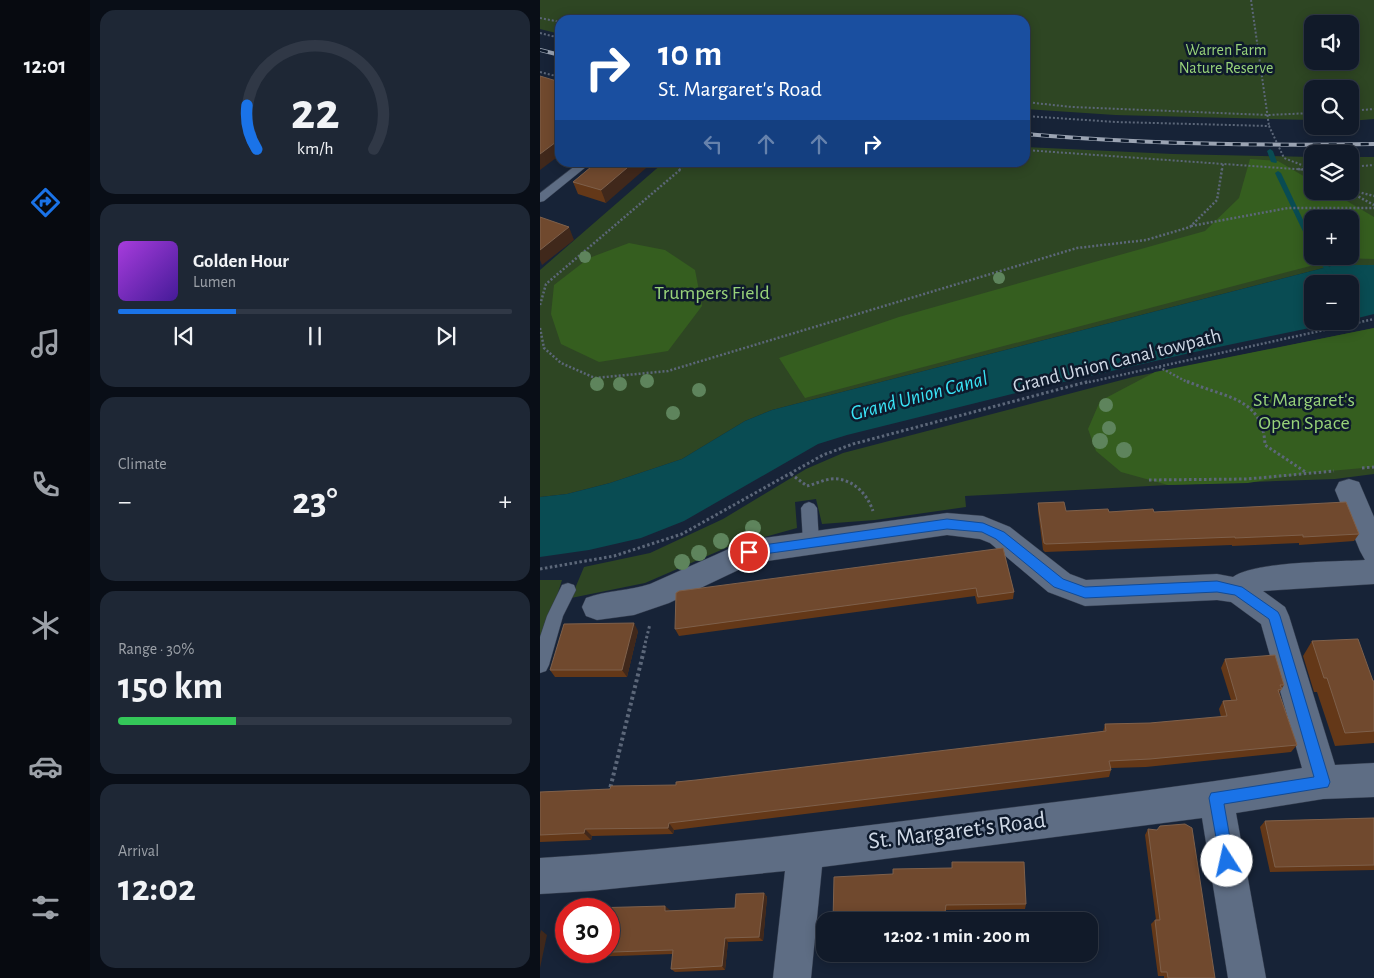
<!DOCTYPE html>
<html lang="en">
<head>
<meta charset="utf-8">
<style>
  :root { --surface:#111a29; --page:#1e2735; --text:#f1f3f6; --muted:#9ca1a8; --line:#303846; --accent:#1a73e8 }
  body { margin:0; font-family:"Alegreya Sans",sans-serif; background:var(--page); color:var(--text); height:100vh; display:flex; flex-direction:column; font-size:19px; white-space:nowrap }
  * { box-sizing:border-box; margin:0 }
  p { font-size:16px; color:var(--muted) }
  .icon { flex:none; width:28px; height:28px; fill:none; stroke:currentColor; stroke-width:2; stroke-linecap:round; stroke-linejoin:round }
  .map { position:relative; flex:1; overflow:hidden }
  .panel { display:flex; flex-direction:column; gap:10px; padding:10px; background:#090e17; width:450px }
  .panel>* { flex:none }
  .top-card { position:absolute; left:15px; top:15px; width:475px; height:152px; border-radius:15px; box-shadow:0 2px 12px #0003,0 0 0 1px var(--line); background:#1a4fa0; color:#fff; overflow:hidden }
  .fabs { position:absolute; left:764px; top:15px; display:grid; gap:10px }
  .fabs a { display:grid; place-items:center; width:55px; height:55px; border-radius:10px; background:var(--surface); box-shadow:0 2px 12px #0003,0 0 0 1px var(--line); font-size:25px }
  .speed { position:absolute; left:15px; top:898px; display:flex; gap:10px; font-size:25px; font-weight:700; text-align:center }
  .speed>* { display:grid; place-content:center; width:65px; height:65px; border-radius:50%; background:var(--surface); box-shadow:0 2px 12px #0003,0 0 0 1px var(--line); line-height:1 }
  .speed .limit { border:8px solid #d22; background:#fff; color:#111 }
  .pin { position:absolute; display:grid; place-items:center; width:42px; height:42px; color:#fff; margin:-21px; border:2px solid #fff; border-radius:50%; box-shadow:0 1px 5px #0007 }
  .me { position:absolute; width:55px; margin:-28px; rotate:350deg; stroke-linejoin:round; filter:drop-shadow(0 0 4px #0008) }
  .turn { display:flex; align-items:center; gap:18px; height:105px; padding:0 20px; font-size:22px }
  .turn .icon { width:65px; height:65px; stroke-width:2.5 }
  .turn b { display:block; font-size:35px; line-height:42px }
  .lanes { display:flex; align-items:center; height:48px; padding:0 20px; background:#0003; justify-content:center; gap:25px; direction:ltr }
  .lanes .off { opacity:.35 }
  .big { font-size:38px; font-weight:700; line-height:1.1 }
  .panel .card { flex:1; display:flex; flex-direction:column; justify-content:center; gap:8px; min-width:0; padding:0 18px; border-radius:15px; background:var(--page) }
  .panel .dial { align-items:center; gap:0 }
  .dial svg { height:130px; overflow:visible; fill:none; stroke:var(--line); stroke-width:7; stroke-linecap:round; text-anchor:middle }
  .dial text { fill:var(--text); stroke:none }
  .song { display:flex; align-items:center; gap:15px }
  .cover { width:60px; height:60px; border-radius:8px; background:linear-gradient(135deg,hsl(280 70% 55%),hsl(260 70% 35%)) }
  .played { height:5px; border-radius:2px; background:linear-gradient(90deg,var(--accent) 30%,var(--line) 30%) }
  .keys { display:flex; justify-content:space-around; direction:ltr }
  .heat { display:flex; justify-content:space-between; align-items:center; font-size:28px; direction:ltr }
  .charge { height:8px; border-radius:4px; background:linear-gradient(90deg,#34c759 30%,var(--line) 0) }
  .trip { position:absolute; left:276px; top:912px; width:282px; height:50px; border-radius:15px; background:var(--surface); box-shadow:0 2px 12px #0003,0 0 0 1px var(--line); font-weight:700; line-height:50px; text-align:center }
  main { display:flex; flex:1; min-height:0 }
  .tabs { display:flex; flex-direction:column; width:90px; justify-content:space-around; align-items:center; background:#070a10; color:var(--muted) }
  .tabs .icon { width:35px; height:35px }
  .tabs .current { color:var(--accent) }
  .tabs b { font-size:22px; color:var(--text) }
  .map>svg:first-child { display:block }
  .green { fill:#2e4623; fill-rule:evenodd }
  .forest { fill:#355e1f; fill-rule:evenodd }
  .water { fill:#094c53 }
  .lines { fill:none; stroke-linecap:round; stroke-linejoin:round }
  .stream { fill:#094c53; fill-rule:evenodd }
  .service-casing { stroke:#343d4e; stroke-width:1 }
  .minor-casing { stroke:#343d4e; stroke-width:1 }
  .path-far3 { stroke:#5c6779; stroke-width:2; stroke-dasharray:2 2; stroke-linecap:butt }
  .path-far2 { stroke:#5c6779; stroke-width:2.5; stroke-dasharray:2 2; stroke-linecap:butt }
  .path-far1 { stroke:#5c6779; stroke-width:3; stroke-dasharray:2.5 2.5; stroke-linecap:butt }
  .path { stroke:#5c6779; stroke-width:4; stroke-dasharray:3 3; stroke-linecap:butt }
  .service { fill:#5e6d84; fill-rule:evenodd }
  .minor { fill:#5e6d84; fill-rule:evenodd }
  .rail-casing { stroke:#9ba4b3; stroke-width:4 }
  .rail { stroke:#0e1a2c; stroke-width:2.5; stroke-dasharray:8; stroke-linecap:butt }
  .tree { fill:#5e845c }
  .wall { fill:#643818 }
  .shaded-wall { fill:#40281b }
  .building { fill:#70492e; stroke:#7e604b }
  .route { fill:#1a73e8; stroke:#114b97 }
  .labels { text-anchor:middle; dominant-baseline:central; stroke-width:5; stroke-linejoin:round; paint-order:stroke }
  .far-park-label { font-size:16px; fill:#98d37a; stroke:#0e1a2c }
  .park-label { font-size:20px; fill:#98d37a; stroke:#0e1a2c }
  .street-label { font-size:20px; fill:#cfd8e5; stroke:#0e1a2c }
  .water-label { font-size:21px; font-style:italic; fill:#39e3f5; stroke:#0e1a2c }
  .near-street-label { font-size:24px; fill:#cfd8e5; stroke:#0e1a2c }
</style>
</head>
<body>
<main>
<nav class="tabs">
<b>12:01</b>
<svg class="icon current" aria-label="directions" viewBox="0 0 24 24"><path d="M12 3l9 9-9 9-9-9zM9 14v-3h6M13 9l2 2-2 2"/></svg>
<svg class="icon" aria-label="music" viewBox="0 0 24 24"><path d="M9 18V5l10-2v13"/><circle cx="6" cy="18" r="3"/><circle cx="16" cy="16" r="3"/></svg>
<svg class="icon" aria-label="phone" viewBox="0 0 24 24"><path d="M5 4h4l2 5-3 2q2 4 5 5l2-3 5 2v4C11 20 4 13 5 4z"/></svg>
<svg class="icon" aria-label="climate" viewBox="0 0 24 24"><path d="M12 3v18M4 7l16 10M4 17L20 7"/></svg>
<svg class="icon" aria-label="car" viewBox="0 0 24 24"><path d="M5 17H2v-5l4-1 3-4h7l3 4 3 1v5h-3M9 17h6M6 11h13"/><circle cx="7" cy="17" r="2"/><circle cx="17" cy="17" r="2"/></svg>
<svg class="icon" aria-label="filters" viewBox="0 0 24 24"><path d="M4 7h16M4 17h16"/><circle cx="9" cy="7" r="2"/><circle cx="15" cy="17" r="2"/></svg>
</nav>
<section class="panel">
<div class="card dial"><svg viewBox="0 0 100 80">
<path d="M14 69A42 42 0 1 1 86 69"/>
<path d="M14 69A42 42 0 0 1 8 42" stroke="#1a73e8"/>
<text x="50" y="56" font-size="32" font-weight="700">22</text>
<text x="50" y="72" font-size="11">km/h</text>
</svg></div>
<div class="card">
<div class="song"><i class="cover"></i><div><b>Golden Hour</b><p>Lumen</p></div></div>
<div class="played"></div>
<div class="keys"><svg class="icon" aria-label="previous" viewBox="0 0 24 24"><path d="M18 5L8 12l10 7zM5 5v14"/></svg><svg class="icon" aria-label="pause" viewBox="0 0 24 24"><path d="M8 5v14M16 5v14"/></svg><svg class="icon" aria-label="next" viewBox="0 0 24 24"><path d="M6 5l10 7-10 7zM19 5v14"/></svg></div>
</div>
<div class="card"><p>Climate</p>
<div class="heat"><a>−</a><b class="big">23°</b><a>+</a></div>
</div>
<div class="card"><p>Range · 30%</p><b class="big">150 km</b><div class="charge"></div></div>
<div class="card"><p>Arrival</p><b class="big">12:02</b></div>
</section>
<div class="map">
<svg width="834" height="978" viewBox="0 0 834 978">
  <rect width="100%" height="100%" fill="#172337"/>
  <path class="green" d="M 0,0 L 834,0 L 834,119 L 810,121 L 810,89 L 772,89 L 772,120 L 575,115 L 485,109 L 485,20 L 20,20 L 20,34 L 0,29 ZM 772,24 L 810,24 L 810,61 L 772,61 Z
    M 485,147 L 633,154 L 772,157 L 772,191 L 810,191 L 810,157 L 834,157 L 834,265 L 795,265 L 232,410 L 205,421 L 142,459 L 70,483 L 27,494 L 0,497 L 0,270 L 123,163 L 485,162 ZM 772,219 L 810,219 L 810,256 L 772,256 Z
    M 834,328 L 834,474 L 795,479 L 628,485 L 425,496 L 426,507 L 335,520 L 282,524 L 276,499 L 255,502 L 257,528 L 188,547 L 105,583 L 31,598 L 44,567 L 110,553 L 183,519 L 266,469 L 303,453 L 593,377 Z
    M 0,580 L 22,580 L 0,650 Z"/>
  <path class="forest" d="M 710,159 L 738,161 L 772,181 L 772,191 L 790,191 L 834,217 L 834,259 L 801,258 L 265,398 L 239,358 L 359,317 L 665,231 L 699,198 ZM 772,219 L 810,219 L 810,256 L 772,256 Z
    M 89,243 L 125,250 L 155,270 L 162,306 L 128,351 L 59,362 L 21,344 L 11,314 L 14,285 L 49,258 Z
    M 834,328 L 834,467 L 768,473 L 708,483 L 628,485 L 581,472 L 556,451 L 548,429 L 560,401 L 615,372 Z"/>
  <path class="water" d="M 795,265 L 834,265 L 834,314 L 810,320 L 810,284 L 772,284 L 772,321 L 803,321 L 650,353 L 480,392 L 307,435 L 278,444 L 144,521 L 101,538 L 49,550 L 0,557 L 0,497 L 27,494 L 70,483 L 142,459 L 205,421 L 232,410 Z"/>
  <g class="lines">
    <path class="stream" d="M 730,149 L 733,151 L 737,162 L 736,163 L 731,162 L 727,151 Z
      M 738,171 L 741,173 L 772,239 L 772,246 L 769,244 L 735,173 Z
      M 776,256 L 782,256 L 800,284 L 794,284 Z"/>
    <g class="service-casing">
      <path id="service" d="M 40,162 L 52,162 L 4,201 L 0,202 L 0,193 Z
        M 269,502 L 274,504 L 277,508 L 279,542 L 277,547 L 271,548 L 265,547 L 263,542 L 261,508 L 264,504 Z
        M 28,583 L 34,585 L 36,590 L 23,616 L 9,665 L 6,671 L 0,673 L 0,637 L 7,616 L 22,585 Z"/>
    </g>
    <g class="minor-casing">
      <path id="minor" d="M 809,479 L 819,482 L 834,517 L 834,584 L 723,591 L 745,607 L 749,616 L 795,765 L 834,763 L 834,797 L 783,799 L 696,813 L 726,978 L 688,978 L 662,818 L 282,867 L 271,978 L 233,978 L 245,871 L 50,891 L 0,894 L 0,858 C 135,850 269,833 403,816 C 523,801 643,787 762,768 L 721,624 L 691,602 L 677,600 L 545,606 L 508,592 L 450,543 L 440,539 L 407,535 L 213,563 L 129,603 L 94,615 L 57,620 L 46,616 L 42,607 L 46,598 C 67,590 89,591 110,584 L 209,540 L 407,513 L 443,516 L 470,527 L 530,574 L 546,580 L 677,574 L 693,577 C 714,561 796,562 825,560 L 820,551 L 795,490 L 799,482 Z"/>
    </g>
    <path class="path-far3" d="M 711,0 L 729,126
      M 0,18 L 20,22
      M 0,33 L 20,38
      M 0,72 L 20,77
      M 485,102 L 532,107 L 728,115 L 772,113
      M 810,111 L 834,109
      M 485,116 L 576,122 L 729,126 L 744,158 L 772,169
      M 485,150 L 769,170
      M 810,167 L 834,165
      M 139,170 L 149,162
      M 682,170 L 683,164"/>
    <path class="path-far2" d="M 758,169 L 769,170
      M 810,190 L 834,196
      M 808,191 L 834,205
      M 651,226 L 748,208 L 834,208
      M 0,305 L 6,284 L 141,169
      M 0,328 L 4,348 L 21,363 L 55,378 L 128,371 L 537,248 L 606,240 L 650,227 L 677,200 L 682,169
      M 619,367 L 649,383
      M 545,383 L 834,319"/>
    <path class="path-far1" d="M 647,381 C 683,398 723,396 725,445 L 767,473
      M 822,468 L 834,467
      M 251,474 L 267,486 C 275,484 283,480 291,479 C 311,477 327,493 333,511
      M 609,480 L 707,479 L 794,471
      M 0,569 L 74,556 L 142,534 L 283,455 L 313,444 L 550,381
      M 104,648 L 110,624"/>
    <path class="path" d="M 69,793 L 105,646"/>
    <use href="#service" class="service"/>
    <use href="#minor" class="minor"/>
    <g class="rail-casing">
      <path id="rail" d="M 0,50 L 20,55
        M 485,134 C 601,144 717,146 834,144"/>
    </g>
    <use href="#rail" class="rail"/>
  </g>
  <g class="tree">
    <circle cx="45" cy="257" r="6"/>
    <circle cx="459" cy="278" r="6"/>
    <circle cx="107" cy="381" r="7"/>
    <circle cx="57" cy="384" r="7"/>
    <circle cx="80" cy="384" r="7"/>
    <circle cx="159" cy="390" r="7"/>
    <circle cx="566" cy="405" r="7"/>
    <circle cx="133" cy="413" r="7"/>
    <circle cx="569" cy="428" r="7"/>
    <circle cx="560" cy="441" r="8"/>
    <circle cx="584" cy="450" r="8"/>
    <circle cx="213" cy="528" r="8"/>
    <circle cx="181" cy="541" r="8"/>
    <circle cx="159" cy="553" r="8"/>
    <circle cx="142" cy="562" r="8"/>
  </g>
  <path class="wall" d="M 57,162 L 66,203 L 38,194 L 33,182 Z
    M 498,503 L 526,511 L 614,512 L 819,534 L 814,541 L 759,545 L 759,543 L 692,546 L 692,545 L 505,552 L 503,550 L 498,511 Z
    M 463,548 L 474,592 L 473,599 L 437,604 L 435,596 L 139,636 L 135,629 Z
    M 98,631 L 87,677 L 15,677 L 10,670 Z
    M 772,641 L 834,681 L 834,743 L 795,746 L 777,692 L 774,692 L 763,656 Z
    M 685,659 L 744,685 L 739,693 L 757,745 L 751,752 L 606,767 L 571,768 L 571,770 L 569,777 L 134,830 L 133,834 L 52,836 L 51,840 L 0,842 L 0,792 L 70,789 L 136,785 L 563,732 L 565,724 L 610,723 L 681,717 L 679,709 L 683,701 L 691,700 L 681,668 Z
    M 834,818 L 834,870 L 730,872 L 720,827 L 725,821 Z
    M 608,829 L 675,978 L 624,978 L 624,976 L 618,976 L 611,924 L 615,920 L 616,920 L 605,835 Z
    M 294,877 L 486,904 L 485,909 L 406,910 L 406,917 L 350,918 Z
    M 224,893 L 227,897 L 223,941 L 188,942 L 185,970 L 135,972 L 131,969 L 133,954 L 48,957 L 42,953 L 130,911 L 195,908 Z"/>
  <path class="shaded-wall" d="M 20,139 L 20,155 L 0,170 L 0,154 Z
    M 94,162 L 113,162 L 66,203 L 61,190 Z
    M 29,227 L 34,240 L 2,265 L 0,260 L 0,250 Z
    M 94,623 L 98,631 L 87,677 L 82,670 Z
    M 129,823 L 134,830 L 133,834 L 128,828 Z
    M 45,829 L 52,836 L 51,840 L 44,833 Z
    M 224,893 L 227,897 L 223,941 L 219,937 Z
    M 125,906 L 130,910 L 125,911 Z
    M 1,930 L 7,935 L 0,968 L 0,934 Z
    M 185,938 L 188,942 L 185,970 L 182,966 Z"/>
  <path class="building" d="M 0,76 L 20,82 L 20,129 L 17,131 L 20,132 L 20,139 L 0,154 Z
    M 57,162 L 94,162 L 61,190 L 33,182 Z
    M 0,217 L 29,227 L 0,250 Z
    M 524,502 L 526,511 L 568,509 L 569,512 L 613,509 L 614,512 L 806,502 L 819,534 L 763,537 L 763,535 L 695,538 L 695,537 L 506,544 L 504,543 L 498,503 Z
    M 463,548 L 474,592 L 438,597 L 436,588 L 135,629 L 136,593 L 139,591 Z
    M 94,623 L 82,670 L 10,670 L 24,624 Z
    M 818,639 L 833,681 L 834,681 L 834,731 L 805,733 L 787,678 L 784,678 L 772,641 Z
    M 735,655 L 744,685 L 740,685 L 742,689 L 738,690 L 757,745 L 610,759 L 569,761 L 571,770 L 129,823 L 128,828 L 45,829 L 44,833 L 0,835 L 0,792 L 70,789 L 71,786 L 136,785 L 136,782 L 156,780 L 566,731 L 565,724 L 610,723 L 687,716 L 683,701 L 697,700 L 685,659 Z
    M 834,818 L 834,865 L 735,867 L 725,821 Z
    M 645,824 L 652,828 L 675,978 L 628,978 L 627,972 L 621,972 L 615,920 L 620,920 L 608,829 L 617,830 L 620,826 Z
    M 412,862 L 484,862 L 486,904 L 406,905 L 405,912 L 349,913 L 349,921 L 293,921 L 294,877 L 353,874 L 353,869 L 412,868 Z
    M 224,893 L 219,937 L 185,938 L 182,966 L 131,969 L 133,950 L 42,953 L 42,951 L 69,951 L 69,909 L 51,909 L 51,908 L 125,906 L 125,911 L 195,908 L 196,894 Z"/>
  <path class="route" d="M 407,519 L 443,523 L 464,532 L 523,579 L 545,587 L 677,581 L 702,587 L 738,612 L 740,616 L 790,782 L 788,787 L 684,804 L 694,861 L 692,866 L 687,868 L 681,866 L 669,798 L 671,793 L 774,777 L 729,619 L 695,595 L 677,592 L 545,598 L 514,587 L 456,539 L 442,532 L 407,529 L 209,556 L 205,555 L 203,552 L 205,548 L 209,547 Z"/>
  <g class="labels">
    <g class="far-park-label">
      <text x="686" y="50">Warren Farm<tspan x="686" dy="18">Nature Reserve</tspan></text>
    </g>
    <g class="park-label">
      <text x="172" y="293">Trumpers Field</text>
      <text x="764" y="400">St Margaret's<tspan x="764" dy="23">Open Space</tspan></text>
    </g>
    <g class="street-label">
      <text transform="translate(577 361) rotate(-14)">Grand Union Canal towpath</text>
    </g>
    <g class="water-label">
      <text transform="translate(379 396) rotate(-15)">Grand Union Canal</text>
    </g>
    <g class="near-street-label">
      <text transform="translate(417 831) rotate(-7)">St. Margaret's Road</text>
    </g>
  </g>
</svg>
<div class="fabs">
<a><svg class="icon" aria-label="sound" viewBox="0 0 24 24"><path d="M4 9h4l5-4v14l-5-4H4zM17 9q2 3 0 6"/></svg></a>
<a><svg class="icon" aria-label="search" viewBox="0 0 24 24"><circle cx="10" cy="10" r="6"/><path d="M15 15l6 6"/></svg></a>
<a><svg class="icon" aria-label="layers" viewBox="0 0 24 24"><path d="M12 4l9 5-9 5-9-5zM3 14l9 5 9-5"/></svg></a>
<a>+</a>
<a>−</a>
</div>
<div class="speed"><div class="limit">30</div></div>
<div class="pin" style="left:209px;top:552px;background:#d93025"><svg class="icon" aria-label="arrive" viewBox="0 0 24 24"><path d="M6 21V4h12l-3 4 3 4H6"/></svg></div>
<svg class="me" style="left:687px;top:861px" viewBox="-20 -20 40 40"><circle r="19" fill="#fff"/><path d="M0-13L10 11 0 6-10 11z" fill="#1a73e8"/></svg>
<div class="trip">12:02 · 1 min · 200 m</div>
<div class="top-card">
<div class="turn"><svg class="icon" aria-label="right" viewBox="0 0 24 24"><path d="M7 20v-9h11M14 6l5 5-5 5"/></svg><div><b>10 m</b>St. Margaret's Road</div></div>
<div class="lanes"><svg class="icon off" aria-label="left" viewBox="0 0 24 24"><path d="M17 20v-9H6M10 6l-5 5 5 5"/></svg><svg class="icon off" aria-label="ahead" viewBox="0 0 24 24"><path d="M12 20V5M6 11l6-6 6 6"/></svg><svg class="icon off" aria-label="ahead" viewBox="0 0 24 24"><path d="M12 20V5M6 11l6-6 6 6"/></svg><svg class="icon" aria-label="right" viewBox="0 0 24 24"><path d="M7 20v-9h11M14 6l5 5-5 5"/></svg></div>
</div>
</div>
</main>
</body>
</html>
